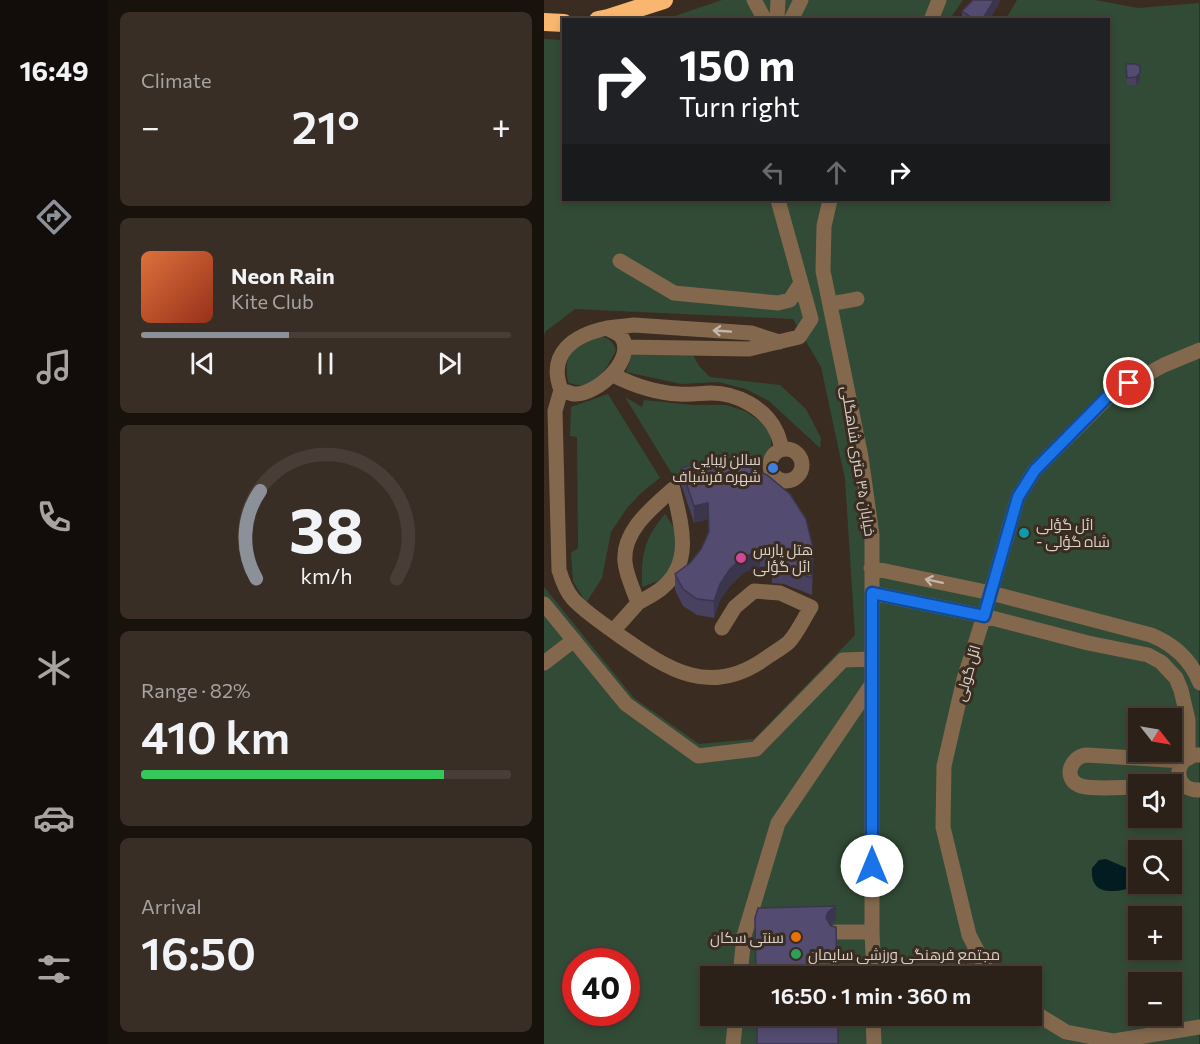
<!DOCTYPE html>
<html lang="en">
<head>
<meta charset="utf-8">
<style>
  :root { --surface:#2c2118; --page:#382e25; --text:#f1f3f6; --muted:#a6a3a2; --line:#483e37; --accent:#8c9099 }
  body { margin:0; font-family:Commissioner,Cairo,sans-serif; background:var(--page); color:var(--text); height:100vh; display:flex; flex-direction:column; font-size:22px; white-space:nowrap }
  * { box-sizing:border-box; margin:0 }
  p { font-size:20px; color:var(--muted) }
  .icon { flex:none; width:33px; height:33px; fill:none; stroke:currentColor; stroke-width:2; stroke-linecap:round; stroke-linejoin:round }
  .map { position:relative; flex:1; overflow:hidden }
  .drawer { display:flex; flex-direction:column; gap:12px; padding:12px; background:#18120d; width:436px }
  .drawer>* { flex:none }
  .hud { position:absolute; left:18px; top:18px; width:548px; height:183px; border-radius:0px; box-shadow:0 3px 9px #0003,0 0 0 2px var(--line); background:#202124; color:#fff; overflow:hidden }
  .needle { width:39px; rotate:121deg }
  .fabs { position:absolute; left:584px; top:708px; display:grid; gap:12px }
  .fabs a { display:grid; place-items:center; width:54px; height:54px; border-radius:0px; background:var(--surface); box-shadow:0 3px 9px #0003,0 0 0 2px var(--line); font-size:30px }
  .speed { position:absolute; left:18px; top:948px; display:flex; gap:12px; font-size:30px; font-weight:700; text-align:center }
  .speed>* { display:grid; place-content:center; width:78px; height:78px; border-radius:50%; background:var(--surface); box-shadow:0 3px 9px #0003,0 0 0 2px var(--line); line-height:1 }
  .speed .limit { border:9px solid #d22; background:#fff; color:#111 }
  .pin { position:absolute; display:grid; place-items:center; width:51px; height:51px; color:#fff; margin:-26px; border:3px solid #fff; border-radius:50%; box-shadow:0 2px 6px #0007 }
  .me { position:absolute; width:66px; margin:-33px; rotate:0deg; stroke-linejoin:round; filter:drop-shadow(0 0 4px #0008) }
  .turn { display:flex; align-items:center; gap:21px; height:126px; padding:0 18px; font-size:27px }
  .turn .icon { width:78px; height:78px; stroke-width:2.5 }
  .turn b { display:block; font-size:42px; line-height:51px }
  .lanes { display:flex; align-items:center; height:57px; padding:0 18px; background:#0003; justify-content:center; gap:30px; direction:ltr }
  .lanes .off { opacity:.35 }
  .big { font-size:45px; font-weight:600; line-height:1.1 }
  .drawer .card { flex:1; display:flex; flex-direction:column; justify-content:center; gap:9px; min-width:0; padding:0 21px; border-radius:9px; background:var(--page) }
  .drawer .dial { align-items:center; gap:0 }
  .dial svg { height:156px; overflow:visible; fill:none; stroke:var(--line); stroke-width:7; stroke-linecap:round; text-anchor:middle }
  .dial text { fill:var(--text); stroke:none }
  .song { display:flex; align-items:center; gap:18px }
  .cover { width:72px; height:72px; border-radius:9px; background:linear-gradient(135deg,hsl(20 70% 55%),hsl(10 70% 35%)) }
  .played { height:6px; border-radius:3px; background:linear-gradient(90deg,var(--accent) 40%,var(--line) 40%) }
  .keys { display:flex; justify-content:space-around; direction:ltr }
  .heat { display:flex; justify-content:space-between; align-items:center; font-size:33px; direction:ltr }
  .charge { height:9px; border-radius:4px; background:linear-gradient(90deg,#34c759 82%,var(--line) 0) }
  .trip { position:absolute; left:156px; top:966px; width:342px; height:60px; border-radius:0px; background:var(--surface); box-shadow:0 3px 9px #0003,0 0 0 2px var(--line); font-weight:600; line-height:60px; text-align:center }
  main { display:flex; flex:1; min-height:0 }
  .menu { display:flex; flex-direction:column; width:108px; justify-content:space-around; align-items:center; background:#120d0a; color:var(--muted) }
  .menu .icon { width:42px; height:42px }
  .menu .current { color:var(--accent) }
  .menu b { font-size:27px; color:var(--text) }
  .map>svg:first-child { display:block }
  .green { fill:#324b36; fill-rule:evenodd }
  .water { fill:#021c22 }
  .lines { fill:none; stroke-linecap:round; stroke-linejoin:round }
  .minor { stroke:#83684d; stroke-width:15 }
  .highway { stroke:#f8b66e; stroke-width:18 }
  .wall { fill:#484160 }
  .shaded-wall { fill:#3b354e }
  .building { fill:#544c70; stroke:#3b354e; stroke-width:1.5 }
  .oneway { stroke:#c4b7aa }
  .route-casing { stroke:#114b97; stroke-width:15 }
  .route { stroke:#1a73e8; stroke-width:10 }
  .shop-dot { fill:#3f7fe0; stroke:#3a2c20; stroke-width:2 }
  .culture-dot { fill:#0f9aa8; stroke:#3a2c20; stroke-width:2 }
  .hotel-dot { fill:#d1479c; stroke:#3a2c20; stroke-width:2 }
  .food-dot { fill:#e8710a; stroke:#3a2c20; stroke-width:2 }
  .leisure-dot { fill:#2e9e5b; stroke:#3a2c20; stroke-width:2 }
  .labels { text-anchor:middle; dominant-baseline:central; stroke-width:6; stroke-linejoin:round; paint-order:stroke }
  .poi-label { font-size:15px; fill:#dad1c9; stroke:#3a2c20; text-anchor:start }
  .street-label { font-size:15px; fill:#dad1c9; stroke:#3a2c20 }
</style>
</head>
<body>
<main>
<nav class="menu">
<b>16:49</b>
<svg class="icon current" aria-label="directions" viewBox="0 0 24 24"><path d="M12 3l9 9-9 9-9-9zM9 14v-3h6M13 9l2 2-2 2"/></svg>
<svg class="icon" aria-label="music" viewBox="0 0 24 24"><path d="M9 18V5l10-2v13"/><circle cx="6" cy="18" r="3"/><circle cx="16" cy="16" r="3"/></svg>
<svg class="icon" aria-label="phone" viewBox="0 0 24 24"><path d="M5 4h4l2 5-3 2q2 4 5 5l2-3 5 2v4C11 20 4 13 5 4z"/></svg>
<svg class="icon" aria-label="climate" viewBox="0 0 24 24"><path d="M12 3v18M4 7l16 10M4 17L20 7"/></svg>
<svg class="icon" aria-label="car" viewBox="0 0 24 24"><path d="M5 17H2v-5l4-1 3-4h7l3 4 3 1v5h-3M9 17h6M6 11h13"/><circle cx="7" cy="17" r="2"/><circle cx="17" cy="17" r="2"/></svg>
<svg class="icon" aria-label="filters" viewBox="0 0 24 24"><path d="M4 7h16M4 17h16"/><circle cx="9" cy="7" r="2"/><circle cx="15" cy="17" r="2"/></svg>
</nav>
<section class="drawer">
<div class="card"><p>Climate</p>
<div class="heat"><a>−</a><b class="big">21°</b><a>+</a></div>
</div>
<div class="card">
<div class="song"><i class="cover"></i><div><b>Neon Rain</b><p>Kite Club</p></div></div>
<div class="played"></div>
<div class="keys"><svg class="icon" aria-label="previous" viewBox="0 0 24 24"><path d="M18 5L8 12l10 7zM5 5v14"/></svg><svg class="icon" aria-label="pause" viewBox="0 0 24 24"><path d="M8 5v14M16 5v14"/></svg><svg class="icon" aria-label="next" viewBox="0 0 24 24"><path d="M6 5l10 7-10 7zM19 5v14"/></svg></div>
</div>
<div class="card dial"><svg viewBox="0 0 100 80">
<path d="M14 69A42 42 0 1 1 86 69"/>
<path d="M14 69A42 42 0 0 1 16 24" stroke="#8c9099"/>
<text x="50" y="56" font-size="32" font-weight="700">38</text>
<text x="50" y="72" font-size="11">km/h</text>
</svg></div>
<div class="card"><p>Range · 82%</p><b class="big">410 km</b><div class="charge"></div></div>
<div class="card"><p>Arrival</p><b class="big">16:50</b></div>
</section>
<div class="map">
<svg width="656" height="1044" viewBox="0 0 656 1044">
  <rect width="100%" height="100%" fill="#3a2c20"/>
  <path class="green" d="M 178,0 L 419,0 L 406,19 L 119,20 Z
    M 473,0 L 551,0 L 594,8 L 655,3 L 655,1044 L 0,1044 L 0,587 L 90,698 L 155,744 L 210,739 L 311,635 L 301,479 L 277,367 L 249,319 L 31,309 L 1,332 L 0,336 L 0,39 L 19,40 L 20,200 L 564,200 L 564,20 L 462,19 ZM 594,718 L 627,718 L 627,752 L 594,752 ZM 594,784 L 627,784 L 627,818 L 594,818 ZM 594,850 L 627,850 L 627,884 L 594,884 ZM 594,916 L 627,916 L 627,950 L 594,950 ZM 32,962 L 82,962 L 82,1012 L 32,1012 ZM 166,976 L 488,976 L 488,1016 L 166,1016 ZM 594,982 L 627,982 L 627,1016 L 594,1016 Z
    M 53,336 C 64,337 68,340 72,350 C 63,369 48,394 24,382 C 19,351 28,348 53,336 Z
    M 89,352 L 149,355 L 155,366 L 166,377 L 236,385 L 262,409 L 277,438 L 276,448 L 225,401 L 202,389 L 174,382 L 137,384 L 82,372 Z
    M 64,394 L 116,478 L 98,492 L 83,508 L 67,532 L 58,578 L 42,603 L 29,581 L 27,553 L 34,548 L 33,437 L 26,436 L 27,407 Z
    M 81,397 L 98,407 L 100,400 L 148,405 L 182,405 L 201,411 L 217,422 L 227,436 L 227,447 L 214,468 C 184,463 160,468 133,482 Z
    M 121,514 L 131,529 L 134,544 L 124,574 L 114,581 L 98,587 C 97,555 100,539 121,514 Z"/>
  <path class="water" d="M 562,859 L 594,873 L 594,884 L 599,884 C 579,891 545,901 548,868 L 555,860 Z"/>
  <g class="lines">
    <path class="minor" d="M 210,0 L 221,20
      M 233,20 L 234,0
      M 247,20 L 257,0
      M 387,20 L 395,0
      M 286,200 L 280,226 L 279,271 L 317,457 L 328,535 L 328,932 L 330,976
      M 76,261 L 130,293 L 234,303 L 246,300 L 257,283
      M 286,304 L 313,299
      M 63,328 C 66,330 73,333 76,335 C 95,357 53,395 31,394 C 27,394 21,391 17,390 C 3,353 30,335 63,328 Z
      M 63,328 L 90,325 L 207,333 L 235,342
      M 81,347 L 205,349 L 255,337 L 267,319 L 234,200
      M 69,375 C 89,385 112,393 135,394 C 146,395 157,393 167,393 C 193,393 221,408 232,431 C 235,436 236,443 238,448
      M 17,390 L 11,411 L 15,570 C 18,580 22,591 29,599 C 42,613 61,625 76,636 C 125,670 166,698 222,658 C 229,653 238,648 245,642 C 254,632 260,618 267,607 L 236,593 L 210,591 L 191,607 L 178,628
      M226 465a16 16 0 1 1 32 0a16 16 0 1 1-32 0Z
      M 129,489 C 137,523 150,562 118,588 C 111,594 102,598 94,603 C 90,591 82,575 81,562 C 78,531 108,508 129,489 Z
      M 327,568 L 447,593 L 607,635 C 629,644 647,660 656,683
      M 328,593 L 440,616 L 544,643 L 604,655 L 617,662 L 632,678 L 637,690 L 644,720 L 644,757
      M 0,604 L 82,704 L 154,756 L 212,749 L 299,660 L 328,659
      M 69,631 L 94,603
      M 0,663 L 30,640
      M 656,755 L 650,755 L 639,761 C 629,776 638,791 656,790
      M 594,787 C 578,787 552,790 537,786 C 518,780 526,756 543,755 L 639,761
      M 292,932 L 328,932
      M 196,976 L 200,936 L 234,823 L 328,684
      M 446,976 L 425,935 L 399,827 L 400,766 L 420,679 L 440,616 L 474,497 L 491,470 L 568,393 L 620,365 L 656,350
      M 488,1011 L 522,1032 L 570,1041 L 656,1027
      M 329,1016 L 330,1044
      M 189,1044 L 192,1016"/>
    <path class="highway" d="M 54,20 L 64,18 L 120,0
      M 0,22 L 20,23"/>
  </g>
  <path class="wall" d="M 456,0 L 456,2 L 445,20 L 418,20 L 418,11 Z
    M 582,64 L 596,81 L 592,85 L 583,85 Z
    M 137,468 L 269,564 L 268,595 L 240,584 L 228,583 L 228,566 L 216,567 L 199,573 L 186,586 L 176,600 L 170,618 L 153,615 L 139,606 L 131,590 L 131,574 L 146,563 L 157,549 L 164,532 L 164,519 L 150,523 L 137,484 Z"/>
  <path class="shaded-wall" d="M 450,0 L 456,0 L 456,2 L 445,20 L 438,20 Z
    M 596,73 L 596,81 L 592,85 L 592,77 Z
    M 164,503 L 164,519 L 150,523 L 150,506 Z
    M 269,548 L 269,564 L 268,595 L 268,578 Z
    M 216,551 L 216,567 L 199,573 L 186,586 L 176,600 L 170,618 L 170,601 L 176,584 L 186,569 L 199,557 Z
    M 292,906 L 292,920 L 284,927 L 282,918 L 284,912 Z"/>
  <path class="building" d="M 429,0 L 450,0 L 438,20 L 431,20 L 418,11 Z
    M 582,64 L 592,64 L 596,66 L 596,73 L 592,77 L 583,78 Z
    M 165,461 L 195,463 L 223,475 L 246,494 L 262,519 L 269,548 L 268,578 L 240,568 L 228,566 L 228,549 L 216,551 L 199,557 L 186,569 L 176,584 L 170,601 L 153,599 L 139,589 L 131,574 L 146,563 L 157,549 L 165,532 L 164,503 L 150,506 L 137,468 Z
    M 292,906 L 284,912 L 282,918 L 287,926 L 292,927 L 293,976 L 212,976 L 211,918 L 214,908 Z
    M 213,1016 L 294,1016 L 294,1044 L 213,1044 Z"/>
  <defs><path id="oneway-shaft" d="M-6 0H5M1.5-3L5.5 0L1.5 3" fill="none" stroke-width="1.6" stroke-linecap="round" stroke-linejoin="round" transform="scale(1.5)"/></defs>
  <g class="oneway">
    <use href="#oneway-shaft" transform="translate(178 331) rotate(-176)"/>
    <use href="#oneway-shaft" transform="translate(390 581) rotate(-168)"/>
  </g>
  <g class="lines">
    <g class="route-casing">
      <path id="route" d="M 328,866 L 328,593 L 440,616 L 474,497 L 491,470 L 567,393 L 585,383"/>
    </g>
    <use href="#route" class="route"/>
  </g>
  <circle class="shop-dot" cx="229" cy="468" r="6"/>
  <circle class="culture-dot" cx="480" cy="533" r="6"/>
  <circle class="hotel-dot" cx="197" cy="558" r="6"/>
  <circle class="food-dot" cx="252" cy="937" r="6"/>
  <circle class="leisure-dot" cx="252" cy="954" r="6"/>
  <g class="labels">
    <g class="poi-label">
      <text x="217" y="459" text-anchor="end">سالن زیبایی<tspan x="217" dy="17">شهره فرشباف</tspan></text>
      <text x="492" y="524">ائل گؤلی<tspan x="492" dy="17">- شاه گؤلی</tspan></text>
      <text x="209" y="549">هتل پارس<tspan x="209" dy="17">ائل گؤلی</tspan></text>
      <text x="240" y="937" text-anchor="end">سنتی سکان</text>
      <text x="264" y="954">مجتمع فرهنگی ورزشی سایمان</text>
    </g>
    <g class="street-label">
      <text transform="translate(315 461) rotate(81)">خیابان ۳۵ متری شاهگلی</text>
      <text transform="translate(423 673) rotate(-74)">ائل گولی</text>
    </g>
  </g>
</svg>
<div class="fabs">
<a><svg class="needle" viewBox="-14 -14 28 28"><path d="M0-13l5 13h-10z" fill="#e53935"/><path d="M0 13l5-13h-10z" fill="#a6a3a2"/></svg></a>
<a><svg class="icon" aria-label="sound" viewBox="0 0 24 24"><path d="M4 9h4l5-4v14l-5-4H4zM17 9q2 3 0 6"/></svg></a>
<a><svg class="icon" aria-label="search" viewBox="0 0 24 24"><circle cx="10" cy="10" r="6"/><path d="M15 15l6 6"/></svg></a>
<a>+</a>
<a>−</a>
</div>
<div class="speed"><div class="limit">40</div></div>
<div class="pin" style="left:585px;top:383px;background:#d93025"><svg class="icon" aria-label="arrive" viewBox="0 0 24 24"><path d="M6 21V4h12l-3 4 3 4H6"/></svg></div>
<svg class="me" style="left:328px;top:866px" viewBox="-20 -20 40 40"><circle r="19" fill="#fff"/><path d="M0-13L10 11 0 6-10 11z" fill="#1a73e8"/></svg>
<div class="trip">16:50 · 1 min · 360 m</div>
<div class="hud">
<div class="turn"><svg class="icon" aria-label="right" viewBox="0 0 24 24"><path d="M7 20v-9h11M14 6l5 5-5 5"/></svg><div><b>150 m</b>Turn right</div></div>
<div class="lanes"><svg class="icon off" aria-label="left" viewBox="0 0 24 24"><path d="M17 20v-9H6M10 6l-5 5 5 5"/></svg><svg class="icon off" aria-label="ahead" viewBox="0 0 24 24"><path d="M12 20V5M6 11l6-6 6 6"/></svg><svg class="icon" aria-label="right" viewBox="0 0 24 24"><path d="M7 20v-9h11M14 6l5 5-5 5"/></svg></div>
</div>
</div>
</main>
</body>
</html>
